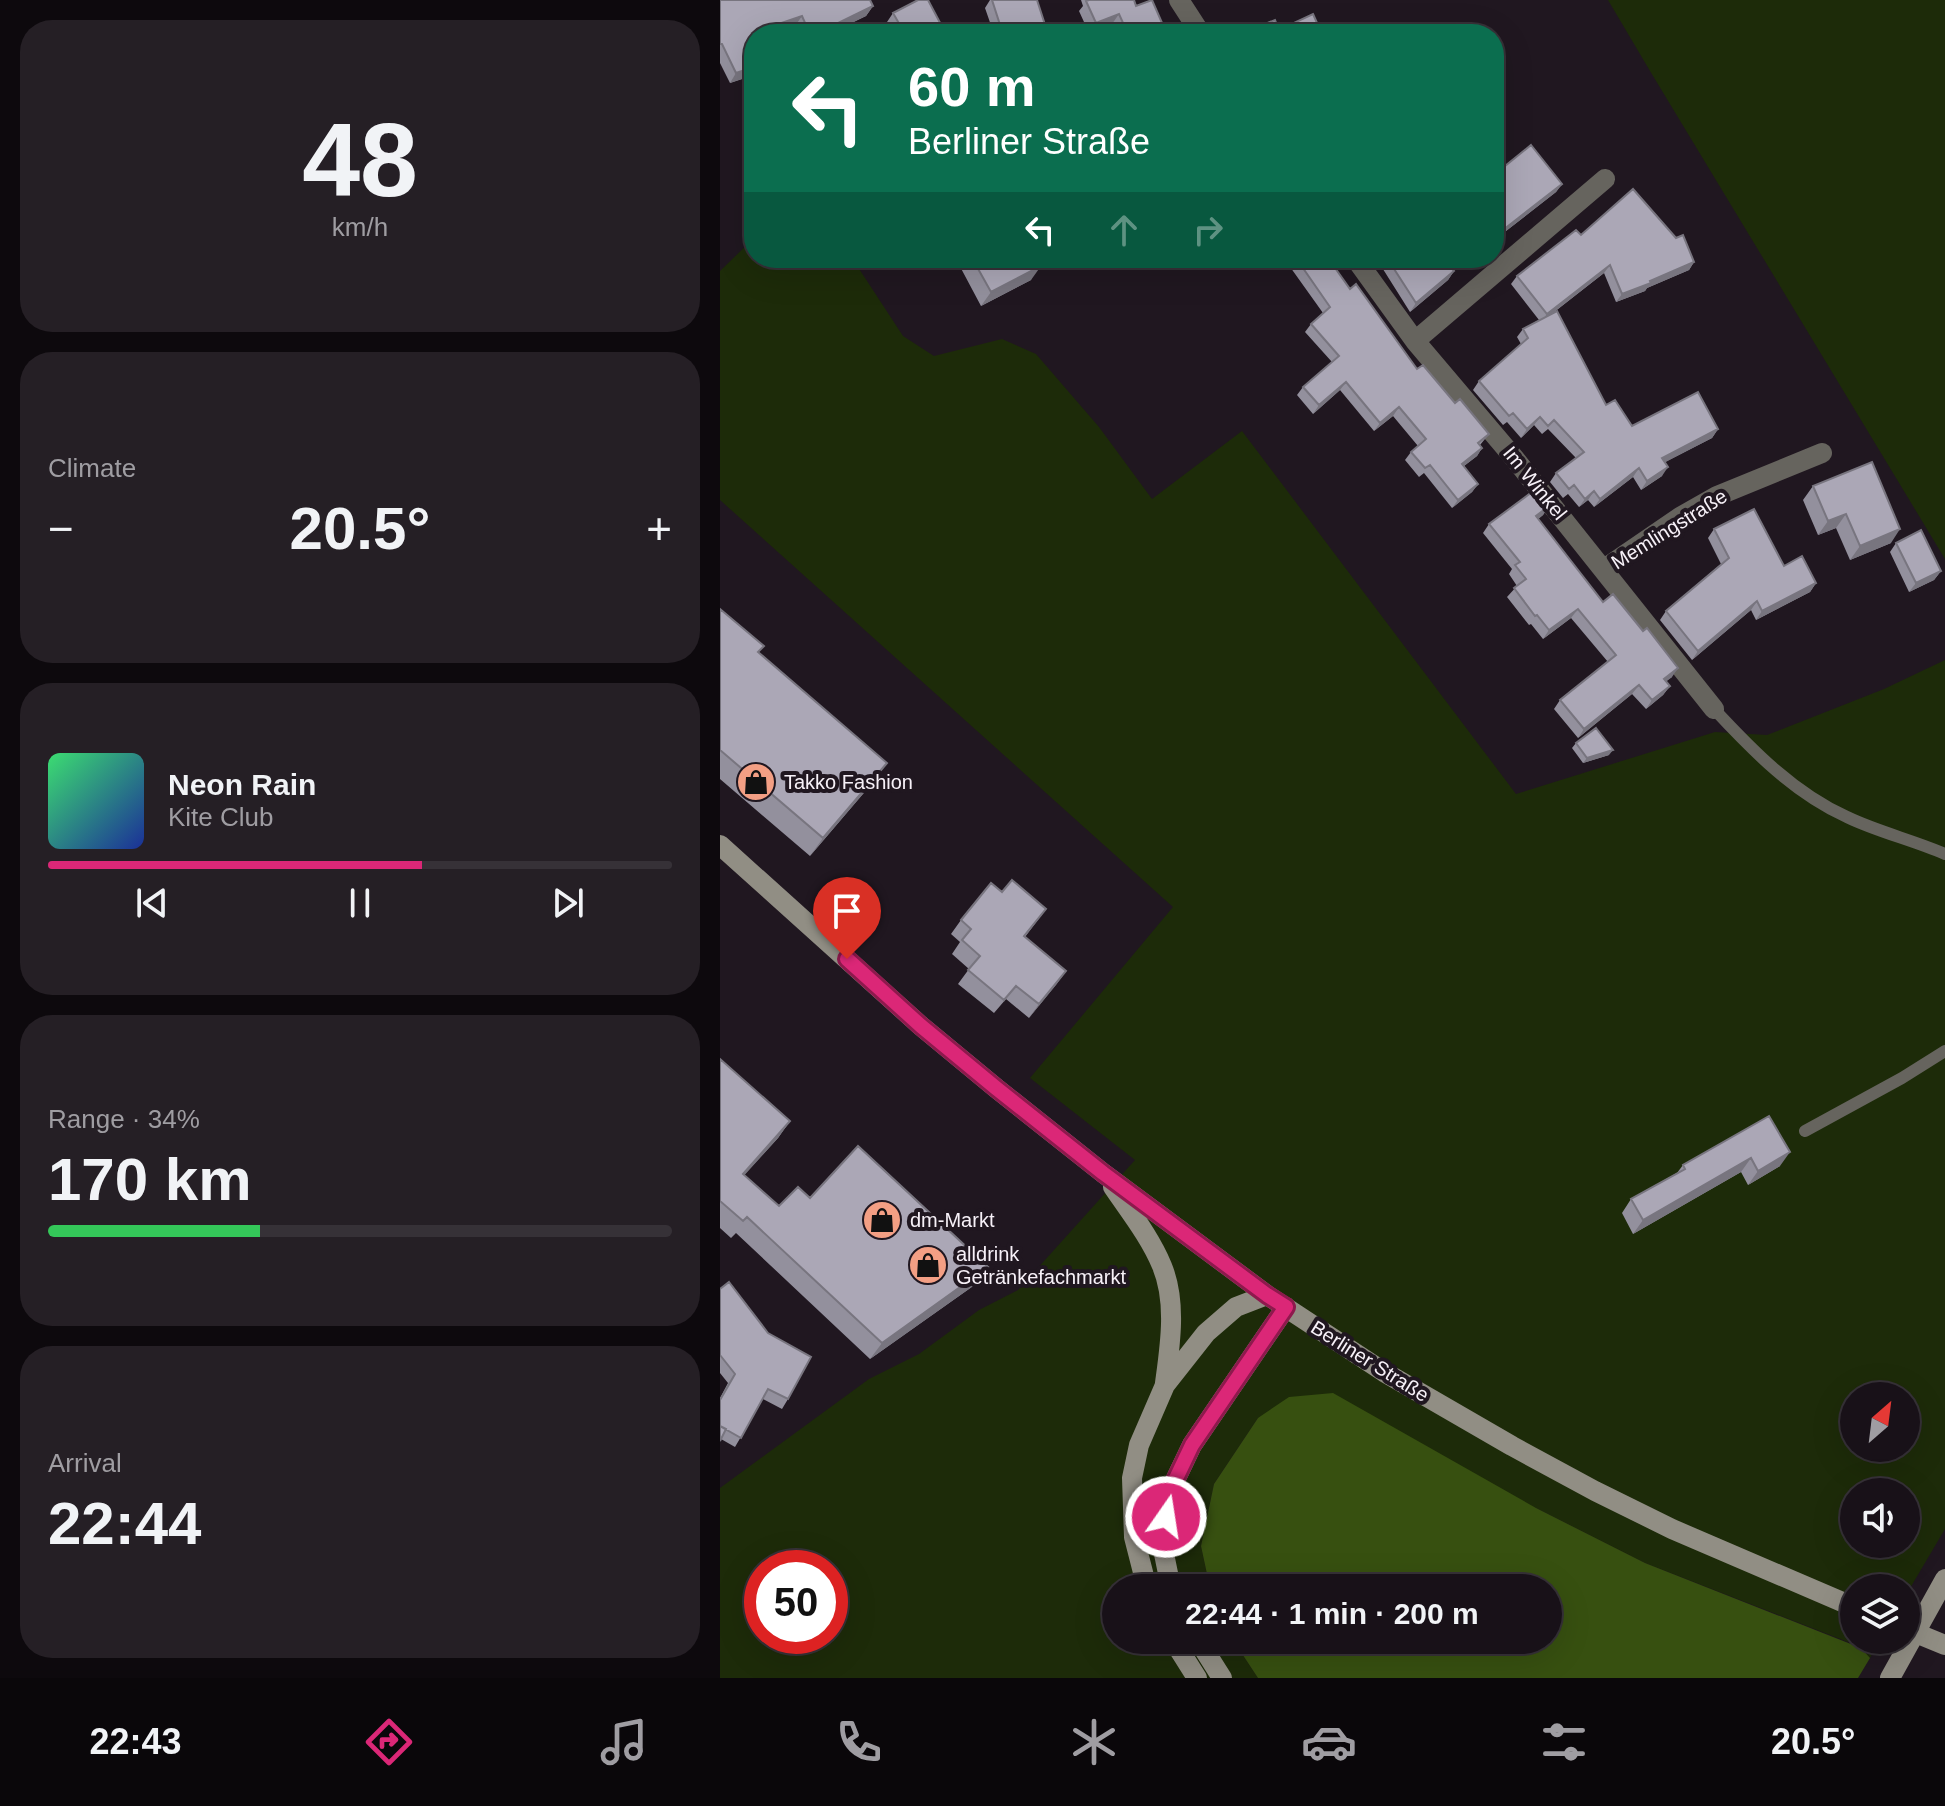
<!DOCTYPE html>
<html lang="en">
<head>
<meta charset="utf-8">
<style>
  :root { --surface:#181118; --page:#251f25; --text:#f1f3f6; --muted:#9f9da2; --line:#363137; --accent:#db2777 }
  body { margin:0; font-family:Arial,sans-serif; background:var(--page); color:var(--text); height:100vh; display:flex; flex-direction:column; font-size:30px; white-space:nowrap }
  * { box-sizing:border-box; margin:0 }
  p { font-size:26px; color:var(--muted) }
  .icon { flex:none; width:44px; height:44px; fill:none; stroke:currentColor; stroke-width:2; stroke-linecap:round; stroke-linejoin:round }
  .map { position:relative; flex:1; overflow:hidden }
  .panel { display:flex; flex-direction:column; gap:20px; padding:20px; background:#0d090d; width:720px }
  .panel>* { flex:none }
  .guide { position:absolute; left:24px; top:24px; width:760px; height:244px; border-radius:32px; box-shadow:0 8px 32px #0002,0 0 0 2px var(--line); background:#0b6e4f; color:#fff; overflow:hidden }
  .needle { width:52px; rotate:28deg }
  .buttons { position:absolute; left:1120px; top:1382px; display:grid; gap:16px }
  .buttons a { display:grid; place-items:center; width:80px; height:80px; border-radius:50%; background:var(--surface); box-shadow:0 8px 32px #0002,0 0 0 2px var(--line); font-size:40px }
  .speed { position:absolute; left:24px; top:1550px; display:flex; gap:16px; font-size:40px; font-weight:700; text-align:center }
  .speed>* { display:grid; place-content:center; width:104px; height:104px; border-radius:50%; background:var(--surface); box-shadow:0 8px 32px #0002,0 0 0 2px var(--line); line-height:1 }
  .speed .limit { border:12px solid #d22; background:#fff; color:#111 }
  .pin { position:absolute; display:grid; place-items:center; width:68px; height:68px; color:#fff; margin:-82px -34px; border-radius:50% 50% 50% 0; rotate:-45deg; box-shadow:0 0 8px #0007 }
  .pin .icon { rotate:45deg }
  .me { position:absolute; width:88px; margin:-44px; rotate:13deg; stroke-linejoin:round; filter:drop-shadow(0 0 6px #0008) }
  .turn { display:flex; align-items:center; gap:28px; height:168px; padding:0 32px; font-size:36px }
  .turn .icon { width:104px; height:104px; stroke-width:2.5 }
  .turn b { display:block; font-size:56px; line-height:68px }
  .lanes { display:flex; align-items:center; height:76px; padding:0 32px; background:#0003; justify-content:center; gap:40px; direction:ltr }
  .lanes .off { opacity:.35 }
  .big { font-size:60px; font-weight:700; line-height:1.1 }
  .panel .tile { flex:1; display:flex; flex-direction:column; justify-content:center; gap:12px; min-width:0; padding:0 28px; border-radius:32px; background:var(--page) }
  .panel .dial { align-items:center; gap:0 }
  .dial b { font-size:104px; line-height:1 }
  .song { display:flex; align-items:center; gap:24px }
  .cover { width:96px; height:96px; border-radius:12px; background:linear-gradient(135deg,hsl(140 70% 55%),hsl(230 70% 35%)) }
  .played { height:8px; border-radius:4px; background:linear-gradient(90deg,var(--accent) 60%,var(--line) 60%) }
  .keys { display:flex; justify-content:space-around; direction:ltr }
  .heat { display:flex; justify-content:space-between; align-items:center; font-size:44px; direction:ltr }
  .charge { height:12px; border-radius:6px; background:linear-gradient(90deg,#34c759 34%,var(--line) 0) }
  .trip { position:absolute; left:382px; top:1574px; width:460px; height:80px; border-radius:40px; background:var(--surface); box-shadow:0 8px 32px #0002,0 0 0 2px var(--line); font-weight:700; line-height:80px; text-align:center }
  .tab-bar { display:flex; height:128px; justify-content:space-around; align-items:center; background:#0a070a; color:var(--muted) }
  .tab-bar .icon { width:56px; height:56px }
  .tab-bar .on { color:var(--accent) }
  .tab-bar b { font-size:36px; color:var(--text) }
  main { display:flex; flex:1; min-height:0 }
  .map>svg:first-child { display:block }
  .green { fill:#1d2b09; fill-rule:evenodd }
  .forest { fill:#375010 }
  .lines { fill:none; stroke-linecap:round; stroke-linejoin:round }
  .lane { stroke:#66645e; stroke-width:12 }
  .street { stroke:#66645e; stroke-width:20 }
  .secondary { stroke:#918e84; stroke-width:20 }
  .secondary-bridge { stroke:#918e84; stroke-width:20 }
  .wall { fill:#93909d }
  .shaded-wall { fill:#78757f }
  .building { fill:#aba7b6; stroke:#78757f; stroke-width:2 }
  .route-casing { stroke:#8e194d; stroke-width:20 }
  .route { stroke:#db2777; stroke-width:14 }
  .labels { text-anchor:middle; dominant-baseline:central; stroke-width:8; stroke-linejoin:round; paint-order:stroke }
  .street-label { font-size:20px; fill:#f7f1f8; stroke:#201720 }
  .poi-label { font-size:20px; fill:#f7f1f8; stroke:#201720; text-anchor:start }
</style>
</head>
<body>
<main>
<section class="panel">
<div class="tile dial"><b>48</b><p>km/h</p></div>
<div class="tile"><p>Climate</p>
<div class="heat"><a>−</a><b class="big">20.5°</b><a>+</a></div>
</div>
<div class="tile">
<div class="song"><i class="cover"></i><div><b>Neon Rain</b><p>Kite Club</p></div></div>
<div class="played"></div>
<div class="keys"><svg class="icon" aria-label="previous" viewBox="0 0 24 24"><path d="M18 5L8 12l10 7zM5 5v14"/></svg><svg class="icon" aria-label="pause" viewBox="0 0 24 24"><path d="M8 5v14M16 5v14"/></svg><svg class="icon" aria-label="next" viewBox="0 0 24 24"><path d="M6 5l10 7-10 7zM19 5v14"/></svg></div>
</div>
<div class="tile"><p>Range · 34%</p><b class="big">170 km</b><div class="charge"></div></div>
<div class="tile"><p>Arrival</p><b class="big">22:44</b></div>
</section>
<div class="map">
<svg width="1225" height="1678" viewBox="0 0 1225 1678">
  <rect width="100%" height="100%" fill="#201720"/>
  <path class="green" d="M 888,0 L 1225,0 L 1225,559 L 930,71 Z
    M 34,238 L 34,258 L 132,258 L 183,336 L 214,356 L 282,339 L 316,354 L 379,427 L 432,499 L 522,431 L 796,794 L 995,732 L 1047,735 L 1164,689 L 1225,660 L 1225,1529 L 1186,1595 L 1186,1588 L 1134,1588 L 1134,1640 L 1160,1640 L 1150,1658 L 1141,1647 L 925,1563 L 816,1508 L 538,1418 L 494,1484 L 481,1546 L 490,1588 L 396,1588 L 396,1640 L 513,1640 L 538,1678 L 0,1678 L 0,1488 L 149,1379 L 199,1354 L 259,1310 L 298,1290 L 415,1160 L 310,1078 L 453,907 L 0,500 L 0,271 ZM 1134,1396 L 1186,1396 L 1186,1448 L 1134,1448 ZM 1134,1492 L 1186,1492 L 1186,1544 L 1134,1544 ZM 42,1568 L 110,1568 L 110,1636 L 42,1636 Z"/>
  <path class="forest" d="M 613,1393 L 816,1508 L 925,1563 L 1141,1648 L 1150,1658 L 1138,1678 L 538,1678 L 513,1640 L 828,1640 L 828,1588 L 490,1588 L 481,1546 L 494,1484 L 538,1418 L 569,1397 Z"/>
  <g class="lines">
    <path class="lane" d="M 994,709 C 1033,751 1074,793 1127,817 C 1158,832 1193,840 1225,854
      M 1085,1131 L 1182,1078 L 1225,1051"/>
    <path class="street" d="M 459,0 L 481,34
      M 635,258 L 695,341 L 795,459 L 994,709
      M 695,341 L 885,179
      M 884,569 L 960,517 L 997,496 L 1102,453"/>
    <path class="secondary" d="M 0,845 L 201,1026 L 276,1088 L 383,1173 L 547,1295 L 664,1372 L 792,1446 L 875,1491 L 952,1529 L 1134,1607
      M 393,1187 C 410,1212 430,1237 442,1266 C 457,1302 450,1346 445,1383
      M 427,1588 L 414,1537 L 412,1478 L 419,1445 L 445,1385 L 486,1333 L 516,1307 L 547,1295
      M 451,1588 L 442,1544 L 450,1491 L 472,1445 L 566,1307
      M 1186,1629 L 1225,1645
      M 453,1640 L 477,1678
      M 478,1640 L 502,1678"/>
    <path class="secondary-bridge" d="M 1170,1678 L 1225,1579"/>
  </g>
  <path class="wall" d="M 0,0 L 153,6 L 146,16 L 115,31 L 116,34 L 79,34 L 75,26 L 34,34 L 34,75 L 10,83 L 0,63 Z
    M 270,0 L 317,0 L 328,34 L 274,34 L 265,8 Z
    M 361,0 L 414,0 L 416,6 L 446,32 L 453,34 L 397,34 L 392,24 L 369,33 L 359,11 L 363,6 Z
    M 173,13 L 226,34 L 173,34 L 167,22 Z
    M 774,175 L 842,184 L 836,192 L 777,238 L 774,234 Z
    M 861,235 L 974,262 L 969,270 L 927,288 L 925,291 L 896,302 L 884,273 L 833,313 L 886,405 L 912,426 L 998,429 L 992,438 L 945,462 L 942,476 L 921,490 L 913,477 L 874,507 L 868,500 L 859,507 L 848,494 L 843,498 L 830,482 L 836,473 L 856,458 L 828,429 L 822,434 L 814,425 L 801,438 L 787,422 L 783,425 L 753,390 L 759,381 L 801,344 L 797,337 L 803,329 L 819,320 L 791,284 L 797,276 Z
    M 237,258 L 316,258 L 311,280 L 261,306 L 236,259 Z
    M 558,258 L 608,258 L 630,289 L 697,369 L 769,434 L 760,445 L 762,448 L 757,456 L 744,466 L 758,484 L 752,492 L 732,508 L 704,473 L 699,477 L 685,460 L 691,452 L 698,446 L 673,416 L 654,431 L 620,390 L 593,414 L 577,395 L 583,387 L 612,362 L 585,332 L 591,324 L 603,313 L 568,264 L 564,267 Z
    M 656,258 L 723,258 L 734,271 L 728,280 L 690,312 Z
    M 1093,486 L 1171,543 L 1130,560 L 1116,528 L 1098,535 L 1083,500 Z
    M 829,506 L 823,515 L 818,519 L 883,602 L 952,677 L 946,681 L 950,686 L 943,695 L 926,709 L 912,694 L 858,738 L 834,709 L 840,700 L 888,662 L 851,618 L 823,639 L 811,624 L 809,625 L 787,597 L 797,586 L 789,574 L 792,569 L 763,533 L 769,524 Z
    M 994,529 L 1096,583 L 1090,592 L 1036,620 L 1031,610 L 972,660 L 940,620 L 946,611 L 1001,564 L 988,538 Z
    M 1176,543 L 1221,571 L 1214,580 L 1189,592 L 1170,552 Z
    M 0,609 L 154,781 L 90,856 L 0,779 Z
    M 856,743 L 889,755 L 863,763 L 852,748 Z
    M 282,892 L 326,909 L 305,937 L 346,971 L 309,1018 L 286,999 L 274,1013 L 238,984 L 249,969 L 232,954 L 240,942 L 231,934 L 241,920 Z
    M 0,1059 L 70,1121 L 58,1138 L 24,1175 L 59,1206 L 90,1198 L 268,1267 L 256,1284 L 150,1359 L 16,1233 L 11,1238 L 0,1228 Z
    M 1049,1116 L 1060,1166 L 1028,1185 L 1021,1172 L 913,1234 L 902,1213 L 911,1199 L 957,1173 L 963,1165 Z
    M 0,1289 L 68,1399 L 62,1409 L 43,1399 L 15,1447 L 1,1439 L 0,1441 L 0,1398 L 8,1383 L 0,1373 Z"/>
  <path class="shaded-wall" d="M 153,6 L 146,16 L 109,34 L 112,26 Z
    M 399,14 L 392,24 L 369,33 L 376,23 Z
    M 82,16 L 75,26 L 51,34 L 34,34 L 34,40 L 32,33 Z
    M 34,67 L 34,75 L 10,83 L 16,73 Z
    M 842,184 L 836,192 L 777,238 L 783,230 Z
    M 974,262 L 969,270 L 927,288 L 925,291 L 896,302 L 902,294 Z
    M 890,265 L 884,273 L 821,322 L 827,314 Z
    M 321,266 L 311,280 L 261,306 L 271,292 Z
    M 734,271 L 728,280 L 690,312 L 696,303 Z
    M 626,382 L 620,390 L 593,414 L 599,405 Z
    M 679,407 L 673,416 L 654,431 L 660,423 Z
    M 820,417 L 814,425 L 801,438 L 807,429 Z
    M 998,429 L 992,438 L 936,467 L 942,458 Z
    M 762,448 L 757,456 L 736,472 L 742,464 Z
    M 948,467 L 942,476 L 921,490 L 927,481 Z
    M 919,468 L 913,477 L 874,507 L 880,499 Z
    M 758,484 L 752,492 L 732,508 L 738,500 Z
    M 874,491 L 868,500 L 859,507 L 865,499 Z
    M 829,506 L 823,515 L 810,526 L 816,516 Z
    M 1126,514 L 1116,528 L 1098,535 L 1108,521 Z
    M 1180,529 L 1171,543 L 1130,560 L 1140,546 Z
    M 1221,571 L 1214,580 L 1189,592 L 1196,583 Z
    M 1096,583 L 1090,592 L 1036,620 L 1042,611 Z
    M 1037,601 L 1031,610 L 972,660 L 978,651 Z
    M 858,609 L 851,618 L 823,639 L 829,630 Z
    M 958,668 L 952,677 L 938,688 L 944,679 Z
    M 919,685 L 912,694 L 858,738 L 864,729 Z
    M 950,686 L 943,695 L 926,709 L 932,700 Z
    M 893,750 L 889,755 L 863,763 L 867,758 Z
    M 167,763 L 154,781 L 90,856 L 103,838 Z
    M 346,971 L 336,985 L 309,1018 L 319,1004 Z
    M 70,1121 L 58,1138 L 11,1190 L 23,1174 Z
    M 1070,1152 L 1060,1166 L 1028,1185 L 1038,1171 Z
    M 1031,1158 L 1021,1172 L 913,1234 L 923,1220 Z
    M 268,1267 L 256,1284 L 150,1359 L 162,1343 Z"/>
  <path class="building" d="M 0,0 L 150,0 L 153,6 L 112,26 L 116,34 L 90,34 L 82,16 L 32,33 L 34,38 L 34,67 L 16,73 L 2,44 L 0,44 Z
    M 198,0 L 208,0 L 226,34 L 185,34 L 173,13 Z
    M 272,0 L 317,0 L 328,34 L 283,34 Z
    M 369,0 L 414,0 L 416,6 L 432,0 L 446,32 L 451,29 L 453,34 L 408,34 L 399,14 L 376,23 L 366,1 Z
    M 593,14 L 602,34 L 532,34 L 530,30 L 555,20 L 559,30 Z
    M 811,145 L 842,184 L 783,230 L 774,218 L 774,175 Z
    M 913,189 L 956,238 L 963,235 L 974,262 L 930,281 L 931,283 L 902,294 L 890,265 L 827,314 L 797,276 L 856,230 L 861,235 Z
    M 252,258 L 316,258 L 321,266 L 271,292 Z
    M 576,258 L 608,258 L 630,289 L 636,284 L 697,369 L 703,365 L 735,403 L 740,399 L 769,434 L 758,443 L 762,448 L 742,464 L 758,484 L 738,500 L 710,465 L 705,468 L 691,452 L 706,439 L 679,407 L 660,423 L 626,382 L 599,405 L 583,387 L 619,356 L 591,324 L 610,307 Z
    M 667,258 L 723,258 L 734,271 L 696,303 Z
    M 837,311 L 886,405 L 895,400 L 912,426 L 978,392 L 998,429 L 942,458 L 948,467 L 927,481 L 919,468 L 880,499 L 874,491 L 865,499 L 854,485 L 849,489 L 836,473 L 864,452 L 834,420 L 828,426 L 820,417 L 807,429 L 793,413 L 789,416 L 759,381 L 808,338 L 803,329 Z
    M 1152,462 L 1180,529 L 1140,546 L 1126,514 L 1108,521 L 1093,486 Z
    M 816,489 L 829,506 L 816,516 L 883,602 L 893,594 L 923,631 L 927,628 L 958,668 L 944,679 L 950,686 L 932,700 L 919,685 L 864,729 L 840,700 L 896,655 L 858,609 L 829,630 L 817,615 L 815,616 L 794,588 L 806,579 L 795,565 L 800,562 L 769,524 Z
    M 1034,509 L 1064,566 L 1082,556 L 1096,583 L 1042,611 L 1037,601 L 978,651 L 946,611 L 1009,558 L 994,529 Z
    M 1201,530 L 1221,571 L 1196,583 L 1176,543 Z
    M 0,609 L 44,646 L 38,652 L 167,763 L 103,838 L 0,750 Z
    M 876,728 L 893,750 L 867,758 L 856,743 Z
    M 292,880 L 326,909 L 304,936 L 346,971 L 319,1004 L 296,986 L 284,1000 L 248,970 L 260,956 L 242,940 L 251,929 L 241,920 L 271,883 L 282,892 Z
    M 0,1059 L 70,1121 L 23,1174 L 59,1206 L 78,1187 L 90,1198 L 138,1146 L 268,1267 L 162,1343 L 27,1217 L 23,1221 L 0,1201 Z
    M 1049,1116 L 1070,1152 L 1038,1171 L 1031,1158 L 923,1220 L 911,1199 L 965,1169 L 963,1165 Z
    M 9,1282 L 48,1333 L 91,1357 L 68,1399 L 48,1389 L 21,1438 L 0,1426 L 0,1400 L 15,1374 L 0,1355 L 0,1289 Z
    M 0,1426 L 6,1429 L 0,1441 Z"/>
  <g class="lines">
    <g class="route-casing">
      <path id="route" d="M 127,959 L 201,1026 L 276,1088 L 383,1173 L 547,1295 L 566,1307 L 472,1445 L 450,1491 L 446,1517"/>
    </g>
    <use href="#route" class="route"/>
  </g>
  <defs>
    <g id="shop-disc" transform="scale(2)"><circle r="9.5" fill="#f39f84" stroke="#201720"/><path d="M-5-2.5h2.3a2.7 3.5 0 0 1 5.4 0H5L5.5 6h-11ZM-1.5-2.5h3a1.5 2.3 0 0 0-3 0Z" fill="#111"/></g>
  </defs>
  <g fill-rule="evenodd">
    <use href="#shop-disc" x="36" y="782"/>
    <use href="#shop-disc" x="162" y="1220"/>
    <use href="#shop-disc" x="208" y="1265"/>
  </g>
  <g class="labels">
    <g class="street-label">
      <text transform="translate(815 483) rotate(51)">Im Winkel</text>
      <text transform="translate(949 529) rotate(-32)">Memlingstraße</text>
      <text transform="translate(650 1361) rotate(32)">Berliner Straße</text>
    </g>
    <g class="poi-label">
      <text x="64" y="782">Takko Fashion</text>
      <text x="190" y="1220">dm-Markt</text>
      <text x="236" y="1254">alldrink<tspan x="236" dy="23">Getränkefachmarkt</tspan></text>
    </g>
  </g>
</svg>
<div class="buttons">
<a><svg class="needle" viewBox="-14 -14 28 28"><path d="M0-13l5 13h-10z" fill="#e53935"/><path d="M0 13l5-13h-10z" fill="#9f9da2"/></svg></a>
<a><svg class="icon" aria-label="sound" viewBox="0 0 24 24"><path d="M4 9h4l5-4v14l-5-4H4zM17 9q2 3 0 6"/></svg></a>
<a><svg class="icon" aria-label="layers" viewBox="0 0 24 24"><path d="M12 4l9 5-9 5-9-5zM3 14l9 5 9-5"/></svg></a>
</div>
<div class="speed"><div class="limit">50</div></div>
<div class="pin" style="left:127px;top:959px;background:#d93025"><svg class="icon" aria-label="arrive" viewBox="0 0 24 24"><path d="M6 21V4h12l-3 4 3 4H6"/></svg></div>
<svg class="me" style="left:446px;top:1517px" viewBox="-20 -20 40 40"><circle r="17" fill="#db2777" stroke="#fff" stroke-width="3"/><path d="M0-11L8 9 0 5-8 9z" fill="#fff"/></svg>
<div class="trip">22:44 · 1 min · 200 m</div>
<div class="guide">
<div class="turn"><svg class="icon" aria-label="left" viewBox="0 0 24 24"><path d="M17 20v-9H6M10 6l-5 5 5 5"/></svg><div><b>60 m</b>Berliner Straße</div></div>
<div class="lanes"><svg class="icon" aria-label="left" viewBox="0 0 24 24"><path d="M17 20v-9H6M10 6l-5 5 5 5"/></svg><svg class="icon off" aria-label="ahead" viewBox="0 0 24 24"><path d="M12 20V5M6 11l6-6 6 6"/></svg><svg class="icon off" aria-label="right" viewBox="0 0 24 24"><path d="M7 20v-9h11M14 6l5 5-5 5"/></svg></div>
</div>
</div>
</main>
<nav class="tab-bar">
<b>22:43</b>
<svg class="icon on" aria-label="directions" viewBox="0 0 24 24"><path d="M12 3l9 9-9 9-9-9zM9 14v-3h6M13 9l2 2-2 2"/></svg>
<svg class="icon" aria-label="music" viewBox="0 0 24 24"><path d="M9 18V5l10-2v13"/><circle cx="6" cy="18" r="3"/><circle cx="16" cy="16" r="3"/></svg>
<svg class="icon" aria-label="phone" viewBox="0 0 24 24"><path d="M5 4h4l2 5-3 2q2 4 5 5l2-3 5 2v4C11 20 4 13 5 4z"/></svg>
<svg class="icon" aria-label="climate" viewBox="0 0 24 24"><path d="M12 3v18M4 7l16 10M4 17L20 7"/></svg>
<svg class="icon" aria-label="car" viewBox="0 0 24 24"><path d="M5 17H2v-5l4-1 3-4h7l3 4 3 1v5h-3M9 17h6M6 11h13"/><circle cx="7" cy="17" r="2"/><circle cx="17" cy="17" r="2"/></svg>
<svg class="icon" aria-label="filters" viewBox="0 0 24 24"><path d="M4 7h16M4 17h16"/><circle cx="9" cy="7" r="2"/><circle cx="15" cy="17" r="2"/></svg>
<b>20.5°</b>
</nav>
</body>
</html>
